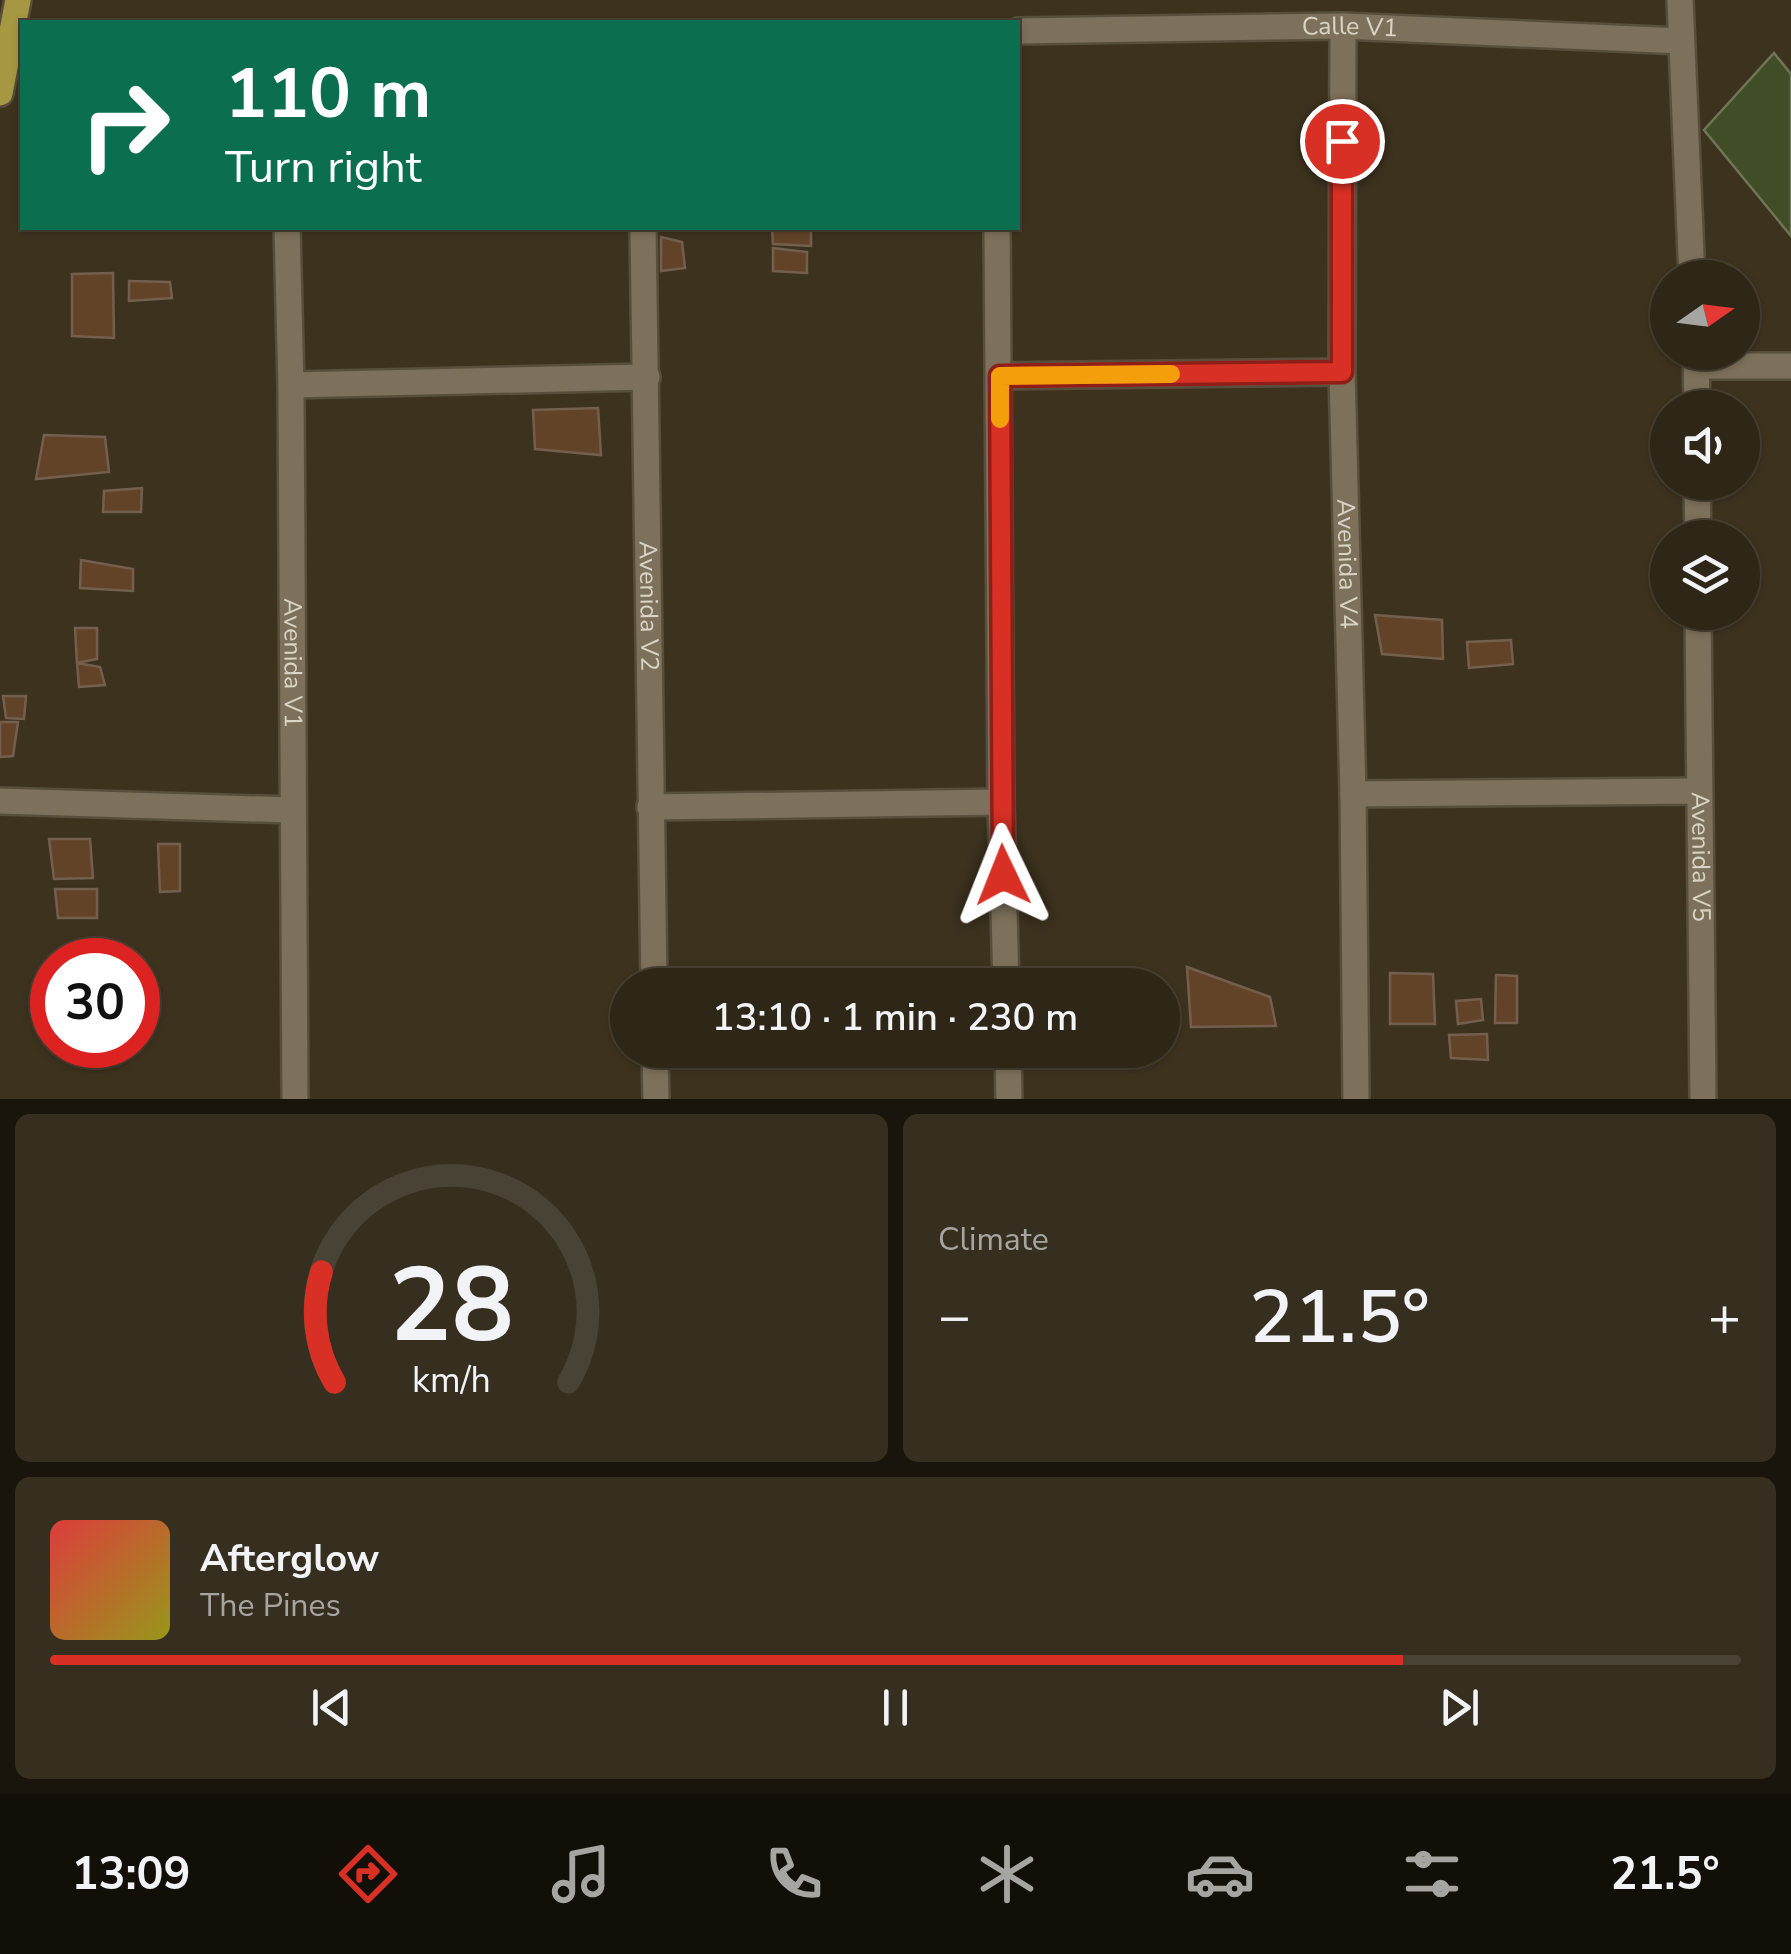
<!DOCTYPE html>
<html lang="en">
<head>
<meta charset="utf-8">
<style>
  :root { --surface:#2e2616; --page:#362e1f; --text:#f1f3f6; --muted:#a7a5a1; --line:#494335; --accent:#d93025 }
  body { margin:0; font-family:"Nunito Sans",sans-serif; background:var(--page); color:var(--text); height:100vh; display:flex; flex-direction:column; font-size:38px; white-space:nowrap }
  * { box-sizing:border-box; margin:0 }
  p { font-size:32px; color:var(--muted) }
  .icon { flex:none; width:55px; height:55px; fill:none; stroke:currentColor; stroke-width:2; stroke-linecap:round; stroke-linejoin:round }
  .map { position:relative; height:1099px; overflow:hidden }
  .panel { display:flex; flex-direction:column; gap:15px; padding:15px; background:#19150c; flex:1 }
  .panel>* { flex:none }
  .hud { position:absolute; left:20px; top:20px; width:1000px; height:210px; border-radius:0px; box-shadow:0 2px 8px #0004,0 0 0 2px var(--line); background:#0b6e4f; color:#fff; overflow:hidden }
  .needle { width:65px; rotate:76deg }
  .controls { position:absolute; left:1650px; top:260px; display:grid; gap:20px }
  .controls a { display:grid; place-items:center; width:110px; height:110px; border-radius:50%; background:var(--surface); box-shadow:0 2px 8px #0004,0 0 0 2px var(--line); font-size:50px }
  .speed { position:absolute; left:30px; top:938px; display:flex; gap:20px; font-size:50px; font-weight:700; text-align:center }
  .speed>* { display:grid; place-content:center; width:130px; height:130px; border-radius:50%; background:var(--surface); box-shadow:0 2px 8px #0004,0 0 0 2px var(--line); line-height:1 }
  .speed .limit { border:15px solid #d22; background:#fff; color:#111 }
  .pin { position:absolute; display:grid; place-items:center; width:85px; height:85px; color:#fff; margin:-42px; border:5px solid #fff; border-radius:50%; box-shadow:0 2px 10px #0007 }
  .me { position:absolute; width:110px; margin:-55px; rotate:358deg; stroke-linejoin:round; filter:drop-shadow(0 0 8px #0008) }
  .turn { display:flex; align-items:center; gap:35px; height:210px; padding:0 40px; font-size:45px }
  .turn .icon { width:130px; height:130px; stroke-width:2.5 }
  .turn b { display:block; font-size:70px; line-height:85px }
  .big { font-size:75px; font-weight:600; line-height:1.1 }
  .panel .widget { flex:1; display:flex; flex-direction:column; justify-content:center; gap:15px; min-width:0; padding:0 35px; border-radius:15px; background:var(--page) }
  .panel .dial { align-items:center; gap:0 }
  .dial svg { height:260px; overflow:visible; fill:none; stroke:var(--line); stroke-width:7; stroke-linecap:round; text-anchor:middle }
  .dial text { fill:var(--text); stroke:none }
  .song { display:flex; align-items:center; gap:30px }
  .cover { width:120px; height:120px; border-radius:15px; background:linear-gradient(135deg,hsl(0 70% 55%),hsl(60 70% 35%)) }
  .played { height:10px; border-radius:5px; background:linear-gradient(90deg,var(--accent) 80%,var(--line) 80%) }
  .keys { display:flex; justify-content:space-around; direction:ltr }
  .heat { display:flex; justify-content:space-between; align-items:center; font-size:55px; direction:ltr }
  .panel .tiles { flex:1; display:grid; gap:15px; grid-template-columns:1fr 1fr }
  .widget:last-child { grid-column:span 2 }
  .trip { position:absolute; left:610px; top:968px; width:570px; height:100px; border-radius:50px; background:var(--surface); box-shadow:0 2px 8px #0004,0 0 0 2px var(--line); font-weight:600; line-height:100px; text-align:center }
  .menu { display:flex; height:160px; justify-content:space-around; align-items:center; background:#120f09; color:var(--muted) }
  .menu .icon { width:70px; height:70px }
  .menu .active { color:var(--accent) }
  .menu b { font-size:45px; color:var(--text) }
  .map>svg:first-child { display:block }
  .water { fill:#414d26; stroke:#6f7656; stroke-width:2.5 }
  .building { fill:#634327; stroke:#735f4e; stroke-width:2.5 }
  .lines { fill:none; stroke-linecap:round; stroke-linejoin:round }
  .minor-casing { stroke:#574e3c; stroke-width:30 }
  .major-casing { stroke:#574e3c; stroke-width:30 }
  .minor { stroke:#7e715b; stroke-width:25 }
  .major { stroke:#a69842; stroke-width:25 }
  .route-casing { stroke:#8d1f18; stroke-width:25 }
  .route { stroke:#d93025; stroke-width:18 }
  .slow { stroke:#f59e0b; stroke-width:18 }
  .labels { text-anchor:middle; dominant-baseline:central; stroke-width:10; stroke-linejoin:round; paint-order:stroke }
  .street-label { font-size:25px; fill:#dad4c7; stroke:#3d321e }
</style>
</head>
<body>
<div class="map">
<svg width="1791" height="1099" viewBox="0 0 1791 1099">
  <rect width="100%" height="100%" fill="#3d321e"/>
  <path class="water" d="M 1774,53 L 1791,74 L 1791,236 L 1704,130 Z"/>
  <path class="building" d="M 772,228 L 811,228 L 811,246 L 773,244 Z
    M 661,237 L 682,242 L 685,268 L 661,271 Z
    M 773,248 L 807,252 L 807,273 L 773,271 Z
    M 113,273 L 114,338 L 72,336 L 72,274 Z
    M 129,281 L 170,282 L 172,298 L 129,301 Z
    M 598,408 L 601,455 L 535,449 L 533,410 Z
    M 44,435 L 105,437 L 109,472 L 36,479 Z
    M 142,488 L 141,512 L 103,512 L 104,491 Z
    M 81,560 L 133,569 L 133,591 L 80,588 Z
    M 1375,615 L 1442,620 L 1443,659 L 1382,654 Z
    M 75,628 L 97,628 L 97,659 L 77,663 Z
    M 1511,640 L 1513,664 L 1469,668 L 1467,642 Z
    M 77,663 L 100,667 L 105,685 L 79,687 Z
    M 3,696 L 26,696 L 24,719 L 6,718 Z
    M 0,722 L 18,722 L 13,756 L 0,757 Z
    M 49,839 L 90,839 L 93,878 L 54,879 Z
    M 158,844 L 180,844 L 180,891 L 160,892 Z
    M 55,889 L 97,889 L 97,918 L 58,918 Z
    M 1187,967 L 1270,997 L 1276,1026 L 1191,1027 Z
    M 1390,973 L 1433,974 L 1435,1024 L 1390,1024 Z
    M 1496,975 L 1517,976 L 1517,1023 L 1495,1023 Z
    M 1481,999 L 1483,1020 L 1458,1024 L 1456,1001 Z
    M 1487,1034 L 1488,1060 L 1451,1058 L 1449,1035 Z"/>
  <g class="lines">
    <g class="minor-casing">
      <g id="minor">
        <path d="M 1680,0 L 1692,278"/>
        <path id="s1" d="M 1343,26 L 1342,372 L 1353,794 L 1356,1099"/>
        <path id="s2" d="M 1018,31 L 1343,26 L 1681,41"/>
        <path id="s3" d="M 287,228 L 291,385 L 295,1099"/>
        <path id="s4" d="M 643,228 L 654,985"/>
        <path d="M 997,228 L 1001,802 L 1006,985"/>
        <path d="M 1696,352 L 1697,408"/>
        <path d="M 1697,366 L 1791,366"/>
        <path d="M 1000,376 L 1342,372"/>
        <path d="M 291,385 L 647,377"/>
        <path d="M 1697,482 L 1698,538"/>
        <path id="s5" d="M 1698,612 L 1703,1099"/>
        <path d="M 1353,794 L 1699,791"/>
        <path d="M 0,801 L 292,810"/>
        <path d="M 650,807 L 1001,802"/>
        <path d="M 655,1050 L 656,1099"/>
        <path d="M 1008,1050 L 1009,1099"/>
      </g>
    </g>
    <g class="major-casing">
      <path id="major" d="M 0,93 L 18,0"/>
    </g>
    <use href="#minor" class="minor"/>
    <use href="#major" class="major"/>
  </g>
  <g class="lines">
    <g class="route-casing">
      <path id="route" d="M 1003,875 L 1000,376 L 1342,372 L 1342,141"/>
    </g>
    <use href="#route" class="route"/>
    <path class="slow" d="M 1000,419 L 1000,376 L 1171,374"/>
  </g>
  <g class="labels">
    <g class="street-label">
      <text stroke="none"><textPath href="#s2" startOffset="332">Calle V1</textPath></text>
      <text stroke="none"><textPath href="#s1" startOffset="538">Avenida V4</textPath></text>
      <text stroke="none"><textPath href="#s4" startOffset="378">Avenida V2</textPath></text>
      <text stroke="none"><textPath href="#s3" startOffset="435">Avenida V1</textPath></text>
      <text stroke="none"><textPath href="#s5" startOffset="245">Avenida V5</textPath></text>
    </g>
  </g>
</svg>
<div class="controls">
<a><svg class="needle" viewBox="-14 -14 28 28"><path d="M0-13l5 13h-10z" fill="#e53935"/><path d="M0 13l5-13h-10z" fill="#a7a5a1"/></svg></a>
<a><svg class="icon" aria-label="sound" viewBox="0 0 24 24"><path d="M4 9h4l5-4v14l-5-4H4zM17 9q2 3 0 6"/></svg></a>
<a><svg class="icon" aria-label="layers" viewBox="0 0 24 24"><path d="M12 4l9 5-9 5-9-5zM3 14l9 5 9-5"/></svg></a>
</div>
<div class="speed"><div class="limit">30</div></div>
<div class="pin" style="left:1342px;top:141px;background:#d93025"><svg class="icon" aria-label="arrive" viewBox="0 0 24 24"><path d="M6 21V4h12l-3 4 3 4H6"/></svg></div>
<svg class="me" style="left:1003px;top:875px" viewBox="-20 -20 40 40"><path d="M0-17L14 15 0 8-14 15z" fill="#d93025" stroke="#fff" stroke-width="4"/></svg>
<div class="trip">13:10 · 1 min · 230 m</div>
<div class="hud">
<div class="turn"><svg class="icon" aria-label="right" viewBox="0 0 24 24"><path d="M7 20v-9h11M14 6l5 5-5 5"/></svg><div><b>110 m</b>Turn right</div></div>
</div>
</div>
<section class="panel">
<div class="tiles">
<div class="widget dial"><svg viewBox="0 0 100 80">
<path d="M14 69A42 42 0 1 1 86 69"/>
<path d="M14 69A42 42 0 0 1 10 35" stroke="#d93025"/>
<text x="50" y="56" font-size="32" font-weight="700">28</text>
<text x="50" y="72" font-size="11">km/h</text>
</svg></div>
<div class="widget"><p>Climate</p>
<div class="heat"><a>−</a><b class="big">21.5°</b><a>+</a></div>
</div>
<div class="widget">
<div class="song"><i class="cover"></i><div><b>Afterglow</b><p>The Pines</p></div></div>
<div class="played"></div>
<div class="keys"><svg class="icon" aria-label="previous" viewBox="0 0 24 24"><path d="M18 5L8 12l10 7zM5 5v14"/></svg><svg class="icon" aria-label="pause" viewBox="0 0 24 24"><path d="M8 5v14M16 5v14"/></svg><svg class="icon" aria-label="next" viewBox="0 0 24 24"><path d="M6 5l10 7-10 7zM19 5v14"/></svg></div>
</div>
</div>
</section>
<nav class="menu">
<b>13:09</b>
<svg class="icon active" aria-label="directions" viewBox="0 0 24 24"><path d="M12 3l9 9-9 9-9-9zM9 14v-3h6M13 9l2 2-2 2"/></svg>
<svg class="icon" aria-label="music" viewBox="0 0 24 24"><path d="M9 18V5l10-2v13"/><circle cx="6" cy="18" r="3"/><circle cx="16" cy="16" r="3"/></svg>
<svg class="icon" aria-label="phone" viewBox="0 0 24 24"><path d="M5 4h4l2 5-3 2q2 4 5 5l2-3 5 2v4C11 20 4 13 5 4z"/></svg>
<svg class="icon" aria-label="climate" viewBox="0 0 24 24"><path d="M12 3v18M4 7l16 10M4 17L20 7"/></svg>
<svg class="icon" aria-label="car" viewBox="0 0 24 24"><path d="M5 17H2v-5l4-1 3-4h7l3 4 3 1v5h-3M9 17h6M6 11h13"/><circle cx="7" cy="17" r="2"/><circle cx="17" cy="17" r="2"/></svg>
<svg class="icon" aria-label="filters" viewBox="0 0 24 24"><path d="M4 7h16M4 17h16"/><circle cx="9" cy="7" r="2"/><circle cx="15" cy="17" r="2"/></svg>
<b>21.5°</b>
</nav>
</body>
</html>
